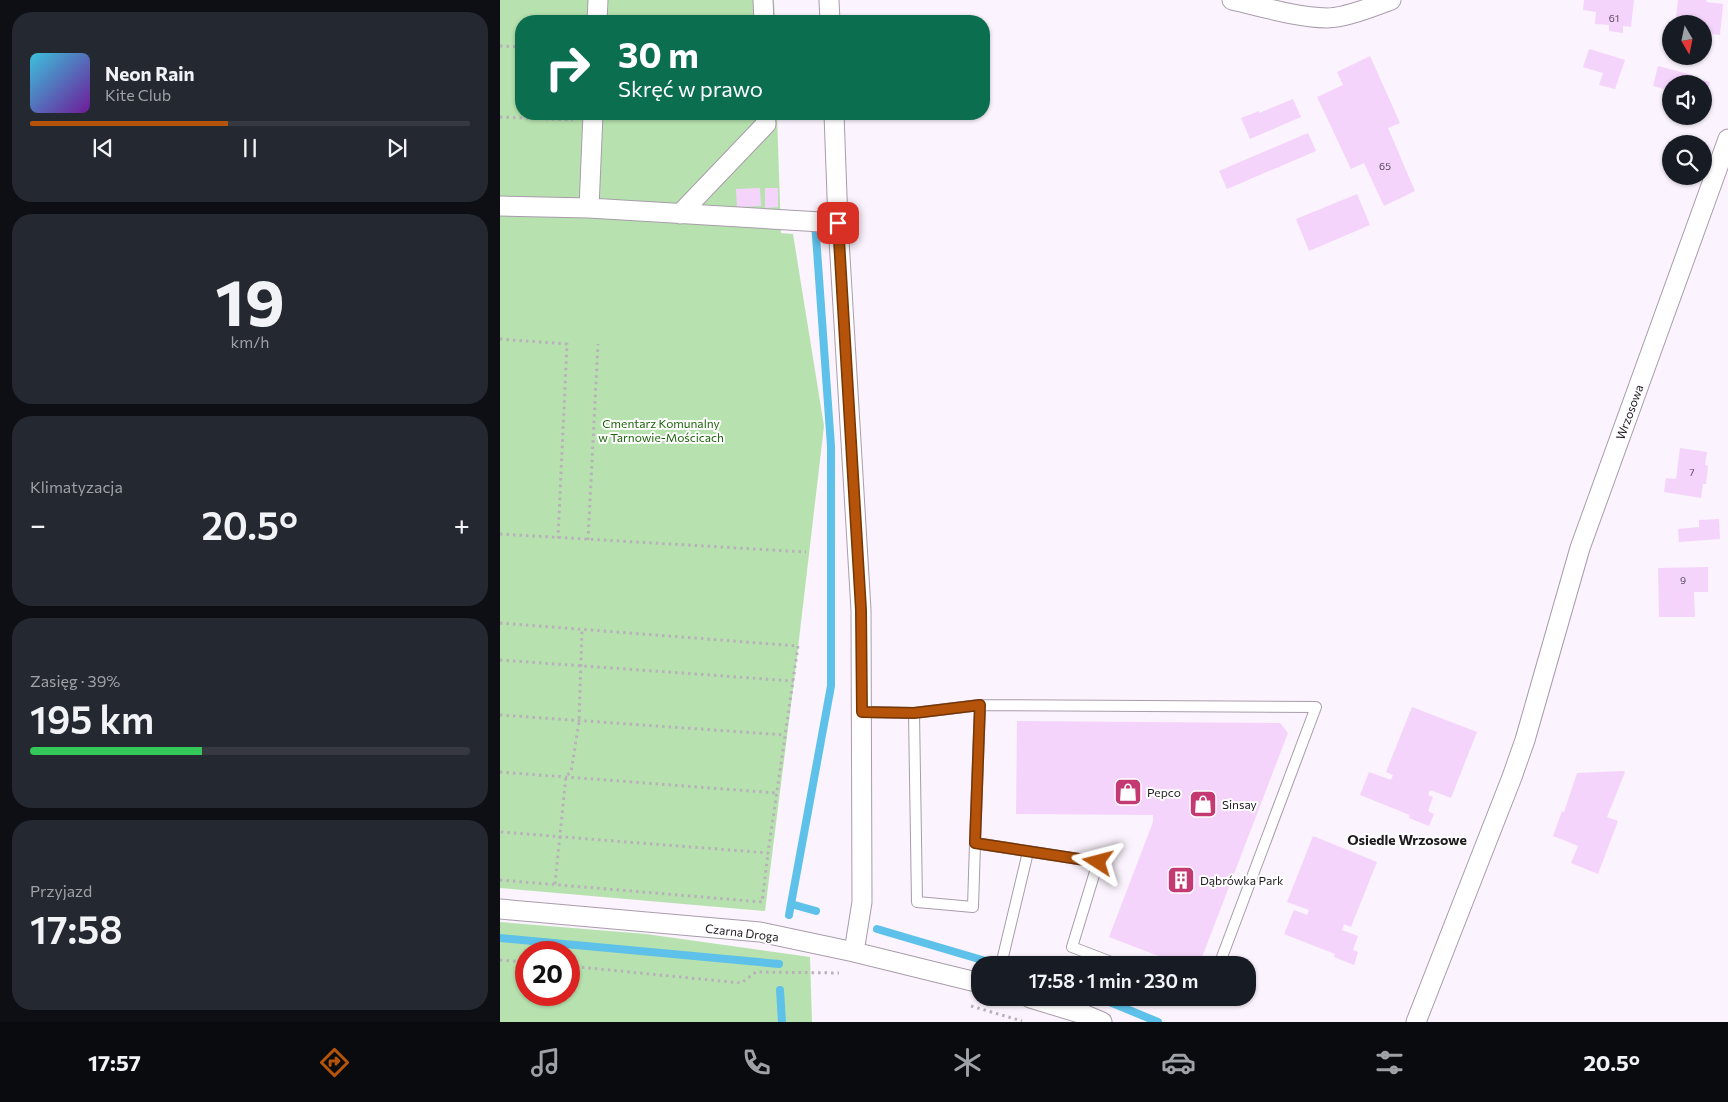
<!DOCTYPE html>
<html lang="pl">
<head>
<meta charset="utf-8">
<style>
  :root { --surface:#171b24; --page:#242831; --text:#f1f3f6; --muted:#9ea1a6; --line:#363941; --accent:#b45309 }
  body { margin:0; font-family:Commissioner,sans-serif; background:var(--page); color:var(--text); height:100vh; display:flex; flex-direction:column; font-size:19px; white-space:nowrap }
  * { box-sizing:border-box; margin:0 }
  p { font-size:16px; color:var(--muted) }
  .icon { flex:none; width:28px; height:28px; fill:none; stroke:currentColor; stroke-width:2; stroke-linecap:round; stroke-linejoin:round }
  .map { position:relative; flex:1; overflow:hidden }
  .side { display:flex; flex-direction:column; gap:12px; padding:12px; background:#0d0f14; width:500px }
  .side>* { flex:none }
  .guide { position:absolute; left:15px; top:15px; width:475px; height:105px; border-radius:20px; box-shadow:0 1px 4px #0004; background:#0b6e4f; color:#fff; overflow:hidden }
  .needle { width:32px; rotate:171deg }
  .controls { position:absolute; left:1162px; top:15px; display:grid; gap:10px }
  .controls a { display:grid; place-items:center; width:50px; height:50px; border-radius:50%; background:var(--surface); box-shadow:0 1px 4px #0004; font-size:25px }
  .speed { position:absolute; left:15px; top:941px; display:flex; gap:10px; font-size:25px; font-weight:700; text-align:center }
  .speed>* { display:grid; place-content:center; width:65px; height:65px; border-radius:50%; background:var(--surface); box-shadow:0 1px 4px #0004; line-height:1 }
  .speed .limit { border:8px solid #d22; background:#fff; color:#111 }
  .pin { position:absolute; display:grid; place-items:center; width:42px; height:42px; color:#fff; margin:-21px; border-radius:10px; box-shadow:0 2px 8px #0006 }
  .me { position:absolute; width:55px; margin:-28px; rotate:279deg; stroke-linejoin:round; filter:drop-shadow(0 0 4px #0008) }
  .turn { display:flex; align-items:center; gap:18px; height:105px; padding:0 20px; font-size:22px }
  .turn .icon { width:65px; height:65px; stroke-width:2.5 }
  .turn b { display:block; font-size:35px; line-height:42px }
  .big { font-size:38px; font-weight:600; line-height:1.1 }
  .side .tile { flex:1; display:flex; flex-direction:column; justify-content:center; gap:8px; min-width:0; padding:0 18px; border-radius:20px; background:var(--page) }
  .side .dial { align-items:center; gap:0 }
  .dial b { font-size:65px; line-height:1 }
  .song { display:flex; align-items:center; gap:15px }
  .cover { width:60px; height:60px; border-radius:8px; background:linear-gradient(135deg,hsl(190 70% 55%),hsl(280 70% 35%)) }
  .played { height:5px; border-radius:2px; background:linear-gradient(90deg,var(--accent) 45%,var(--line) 45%) }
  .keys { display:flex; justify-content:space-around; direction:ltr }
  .heat { display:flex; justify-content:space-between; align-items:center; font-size:28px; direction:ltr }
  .charge { height:8px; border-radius:4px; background:linear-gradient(90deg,#34c759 39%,var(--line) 0) }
  .trip { position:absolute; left:471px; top:956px; width:285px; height:50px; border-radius:20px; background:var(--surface); box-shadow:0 1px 4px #0004; font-weight:600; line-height:50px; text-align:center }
  .menu { display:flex; height:80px; justify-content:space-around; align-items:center; background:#090b0e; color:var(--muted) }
  .menu .icon { width:35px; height:35px }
  .menu .current { color:var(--accent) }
  .menu b { font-size:22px; color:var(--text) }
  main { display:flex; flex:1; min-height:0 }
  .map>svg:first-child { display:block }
  .green { fill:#b7e2af; fill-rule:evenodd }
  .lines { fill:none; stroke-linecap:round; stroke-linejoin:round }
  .stream { stroke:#5ec1e9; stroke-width:8 }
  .building { fill:#f5d4fc }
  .lane-casing { stroke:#a99cab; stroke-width:12 }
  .street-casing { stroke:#a99cab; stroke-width:21 }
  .path { stroke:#b8b1ba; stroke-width:3; stroke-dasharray:2.5 4; stroke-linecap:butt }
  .lane { stroke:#fff; stroke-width:10 }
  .street { stroke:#fff; stroke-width:19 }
  .route-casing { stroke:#753606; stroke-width:12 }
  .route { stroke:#b45309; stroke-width:9 }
  .labels { text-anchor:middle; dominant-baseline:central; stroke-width:4; stroke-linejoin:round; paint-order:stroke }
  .number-label { font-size:10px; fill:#544856 }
  .street-label { font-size:12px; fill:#1e191f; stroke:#fff }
  .park-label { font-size:12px; fill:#1d650b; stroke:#fff }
  .poi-label { font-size:12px; fill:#1e191f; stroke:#fff; text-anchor:start }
  .neighbourhood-label { font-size:14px; font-weight:bold; fill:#1e191f; stroke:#fff }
</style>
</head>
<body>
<main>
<section class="side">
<div class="tile">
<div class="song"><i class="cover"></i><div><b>Neon Rain</b><p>Kite Club</p></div></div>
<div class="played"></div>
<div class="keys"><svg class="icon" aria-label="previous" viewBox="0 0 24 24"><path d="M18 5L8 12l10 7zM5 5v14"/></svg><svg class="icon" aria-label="pause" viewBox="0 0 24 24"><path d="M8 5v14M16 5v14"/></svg><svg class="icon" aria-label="next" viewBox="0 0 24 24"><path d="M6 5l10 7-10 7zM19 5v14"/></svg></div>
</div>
<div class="tile dial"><b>19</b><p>km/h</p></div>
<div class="tile"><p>Klimatyzacja</p>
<div class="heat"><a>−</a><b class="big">20.5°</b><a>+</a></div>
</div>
<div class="tile"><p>Zasięg · 39%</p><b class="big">195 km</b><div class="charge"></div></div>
<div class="tile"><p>Przyjazd</p><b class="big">17:58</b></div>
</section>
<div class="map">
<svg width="1228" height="1022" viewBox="0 0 1228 1022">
  <rect width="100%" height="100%" fill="#fbf3fd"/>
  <path class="green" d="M 0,0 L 274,0 L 275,21 L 21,21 L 21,114 L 277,114 L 281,233 L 293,234 L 324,426 L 296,665 L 265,911 L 0,888 Z
    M 0,922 L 146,934 L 310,957 L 312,1022 L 0,1022 ZM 26,952 L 69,952 L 69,995 L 26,995 Z"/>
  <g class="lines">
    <path class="stream" d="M 291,904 L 316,911
      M 289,915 L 331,686 L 331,446 L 315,222
      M 377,929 L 489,962
      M 0,938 L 279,964
      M 280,990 L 282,1022
      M 600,998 L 658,1022"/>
  </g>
  <path class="building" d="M 1084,0 L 1134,0 L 1131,27 L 1123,26 L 1123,33 L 1109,31 L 1109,25 L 1095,24 L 1096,12 L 1083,10 Z
    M 1178,0 L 1207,0 L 1206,2 L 1223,4 L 1220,35 L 1204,33 L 1204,24 L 1175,24 Z
    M 1089,49 L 1125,60 L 1115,89 L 1099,85 L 1103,73 L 1083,67 Z
    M 870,56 L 900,123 L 888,128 L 915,191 L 884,206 L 864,163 L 851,169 L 817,97 L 843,85 L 837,72 Z
    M 1158,66 L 1192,75 L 1191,77 L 1210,82 L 1205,100 L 1204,100 L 1204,84 L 1171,84 L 1171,91 L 1153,86 Z
    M 793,99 L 801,117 L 750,139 L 741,118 L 759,111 L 759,113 Z
    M 808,133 L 816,151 L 727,189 L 719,171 Z
    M 260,188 L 261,206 L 237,207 L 236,189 Z
    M 265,188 L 278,188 L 278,207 L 265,208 Z
    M 857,194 L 870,225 L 809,251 L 796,219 Z
    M 1180,448 L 1207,452 L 1205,465 L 1208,466 L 1206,484 L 1203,484 L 1201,498 L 1164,492 L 1166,478 L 1176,479 Z
    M 1219,519 L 1220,539 L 1179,542 L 1178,529 L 1199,527 L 1199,520 Z
    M 1208,567 L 1208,592 L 1194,592 L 1195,617 L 1159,617 L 1158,568 Z
    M 912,707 L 977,732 L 951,798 L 930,790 L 928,795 L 933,797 L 928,811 L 934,814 L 929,826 L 909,818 L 910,815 L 860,795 L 869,772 L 891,780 L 893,775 L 886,772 Z
    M 517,721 L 780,723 L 788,733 L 699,965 L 682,965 L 609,937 L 653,822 L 653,815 L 516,814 Z
    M 1123,771 L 1125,772 L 1107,817 L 1118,821 L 1098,874 L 1071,863 L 1078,846 L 1053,836 L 1062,811 L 1064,812 L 1077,773 Z
    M 813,836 L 877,862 L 851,927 L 844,924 L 842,930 L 858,936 L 853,950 L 858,952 L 854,965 L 834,957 L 835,954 L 784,934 L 794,910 L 807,915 L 809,910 L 787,902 Z"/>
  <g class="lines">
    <g class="lane-casing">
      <path id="lane" d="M 362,712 L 414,713
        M 475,843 L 473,907 L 417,902 L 414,713 L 480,705
        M 501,965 L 528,852
        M 619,965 L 572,947 L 598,862 L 475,843 L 480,705 L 816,707 L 719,965
        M 704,998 L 706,998"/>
    </g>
    <g class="street-casing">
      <path id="street" d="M 263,0 L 264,21
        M 329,0 L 330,21
        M 732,0 C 763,7 795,17 827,18 C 845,18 875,6 891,0
        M 97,21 L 98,0
        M 334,114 L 338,223 L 361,610 L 362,902 L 354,952
        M 0,206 L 89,208 L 338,223
        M 89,208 L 93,114
        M 180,214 L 266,124 L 265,114
        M 0,909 L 260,932 L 354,952 L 480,983
        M 530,998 L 583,1014 L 602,1022
        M 916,1022 L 1012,777 L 1025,740 L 1080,548 L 1228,139"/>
    </g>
    <path class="path" d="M 0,46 L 21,47
      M 0,117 L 73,120
      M 0,339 L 67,344 L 58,538
      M 0,534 L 306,552
      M 88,540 L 98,344
      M 0,623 L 298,646 L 268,853 L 0,832
      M 0,660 L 293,681
      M 0,715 L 285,735
      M 0,772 L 277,793
      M 0,880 L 262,902 L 268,853
      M 55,884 L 66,776 L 71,772 L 79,722 L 82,629
      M 0,960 L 26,962
      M 69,966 L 241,983 L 256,972 L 339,973
      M 471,1006 L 522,1021"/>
    <use href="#lane" class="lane"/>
    <use href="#street" class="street"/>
  </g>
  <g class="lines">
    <g class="route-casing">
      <path id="route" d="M 338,223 L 361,610 L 362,712 L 414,713 L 480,705 L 475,843 L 598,862"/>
    </g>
    <use href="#route" class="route"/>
  </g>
  <defs>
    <g id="shop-square" transform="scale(1.4375)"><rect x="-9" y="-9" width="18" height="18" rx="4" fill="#c43971" stroke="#fff"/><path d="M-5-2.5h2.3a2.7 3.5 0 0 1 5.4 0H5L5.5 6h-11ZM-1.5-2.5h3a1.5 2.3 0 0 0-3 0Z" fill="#fff"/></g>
    <g id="building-square" transform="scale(1.4375)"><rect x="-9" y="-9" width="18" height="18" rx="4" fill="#c43971" stroke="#fff"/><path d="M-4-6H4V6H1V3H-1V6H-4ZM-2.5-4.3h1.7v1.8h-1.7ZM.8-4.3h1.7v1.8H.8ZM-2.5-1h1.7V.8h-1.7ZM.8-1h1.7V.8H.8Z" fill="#fff"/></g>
  </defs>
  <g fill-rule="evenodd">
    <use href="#shop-square" x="628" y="792"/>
    <use href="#shop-square" x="703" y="804"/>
    <use href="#building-square" x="681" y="880"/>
  </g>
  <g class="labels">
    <g class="number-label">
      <text x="1114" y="18">61</text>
      <text x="885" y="166">65</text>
      <text x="1192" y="472">7</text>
      <text x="1183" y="580">9</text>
    </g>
    <g class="street-label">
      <text transform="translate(1129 412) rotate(-70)">Wrzosowa</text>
      <text transform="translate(242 932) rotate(7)">Czarna Droga</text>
    </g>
    <g class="park-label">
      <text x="161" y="423">Cmentarz Komunalny<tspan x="161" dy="14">w Tarnowie-Mościcach</tspan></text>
    </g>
    <g class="poi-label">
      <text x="647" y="792">Pepco</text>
      <text x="722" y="804">Sinsay</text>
      <text x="700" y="880">Dąbrówka Park</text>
    </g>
    <g class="neighbourhood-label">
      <text x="907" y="839">Osiedle Wrzosowe</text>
    </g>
  </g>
</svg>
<div class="controls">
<a><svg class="needle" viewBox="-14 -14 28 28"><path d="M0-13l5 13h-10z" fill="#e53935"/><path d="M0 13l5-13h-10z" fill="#9ea1a6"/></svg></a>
<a><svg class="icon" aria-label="sound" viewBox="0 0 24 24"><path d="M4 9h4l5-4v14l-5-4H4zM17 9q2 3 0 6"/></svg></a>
<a><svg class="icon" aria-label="search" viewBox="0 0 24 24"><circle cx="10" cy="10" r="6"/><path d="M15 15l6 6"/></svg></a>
</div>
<div class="speed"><div class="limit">20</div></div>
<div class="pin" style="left:338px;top:223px;background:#d93025"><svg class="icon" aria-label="arrive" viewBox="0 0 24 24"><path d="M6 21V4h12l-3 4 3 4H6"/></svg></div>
<svg class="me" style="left:598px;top:862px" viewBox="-20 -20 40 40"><path d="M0-17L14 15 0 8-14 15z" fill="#b45309" stroke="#fff" stroke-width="4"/></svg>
<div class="trip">17:58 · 1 min · 230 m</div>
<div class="guide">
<div class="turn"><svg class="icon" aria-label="right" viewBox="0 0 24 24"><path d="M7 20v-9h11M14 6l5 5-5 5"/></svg><div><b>30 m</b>Skręć w prawo</div></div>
</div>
</div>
</main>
<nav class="menu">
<b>17:57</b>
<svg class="icon current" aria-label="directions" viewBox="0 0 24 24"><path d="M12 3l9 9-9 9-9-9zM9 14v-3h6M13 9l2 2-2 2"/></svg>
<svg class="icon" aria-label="music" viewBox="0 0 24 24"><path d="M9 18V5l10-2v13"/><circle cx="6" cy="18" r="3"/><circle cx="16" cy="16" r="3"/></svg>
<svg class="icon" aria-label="phone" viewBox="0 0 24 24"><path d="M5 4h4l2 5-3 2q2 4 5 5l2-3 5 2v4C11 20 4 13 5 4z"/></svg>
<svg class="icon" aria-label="climate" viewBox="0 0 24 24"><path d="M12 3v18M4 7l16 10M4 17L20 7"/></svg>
<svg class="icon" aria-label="car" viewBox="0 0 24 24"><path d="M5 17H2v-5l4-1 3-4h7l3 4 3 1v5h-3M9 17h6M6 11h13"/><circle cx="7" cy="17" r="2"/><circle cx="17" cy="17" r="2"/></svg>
<svg class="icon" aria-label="filters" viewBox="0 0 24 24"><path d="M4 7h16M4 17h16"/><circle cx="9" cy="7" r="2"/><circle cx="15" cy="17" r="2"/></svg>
<b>20.5°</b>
</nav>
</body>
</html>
